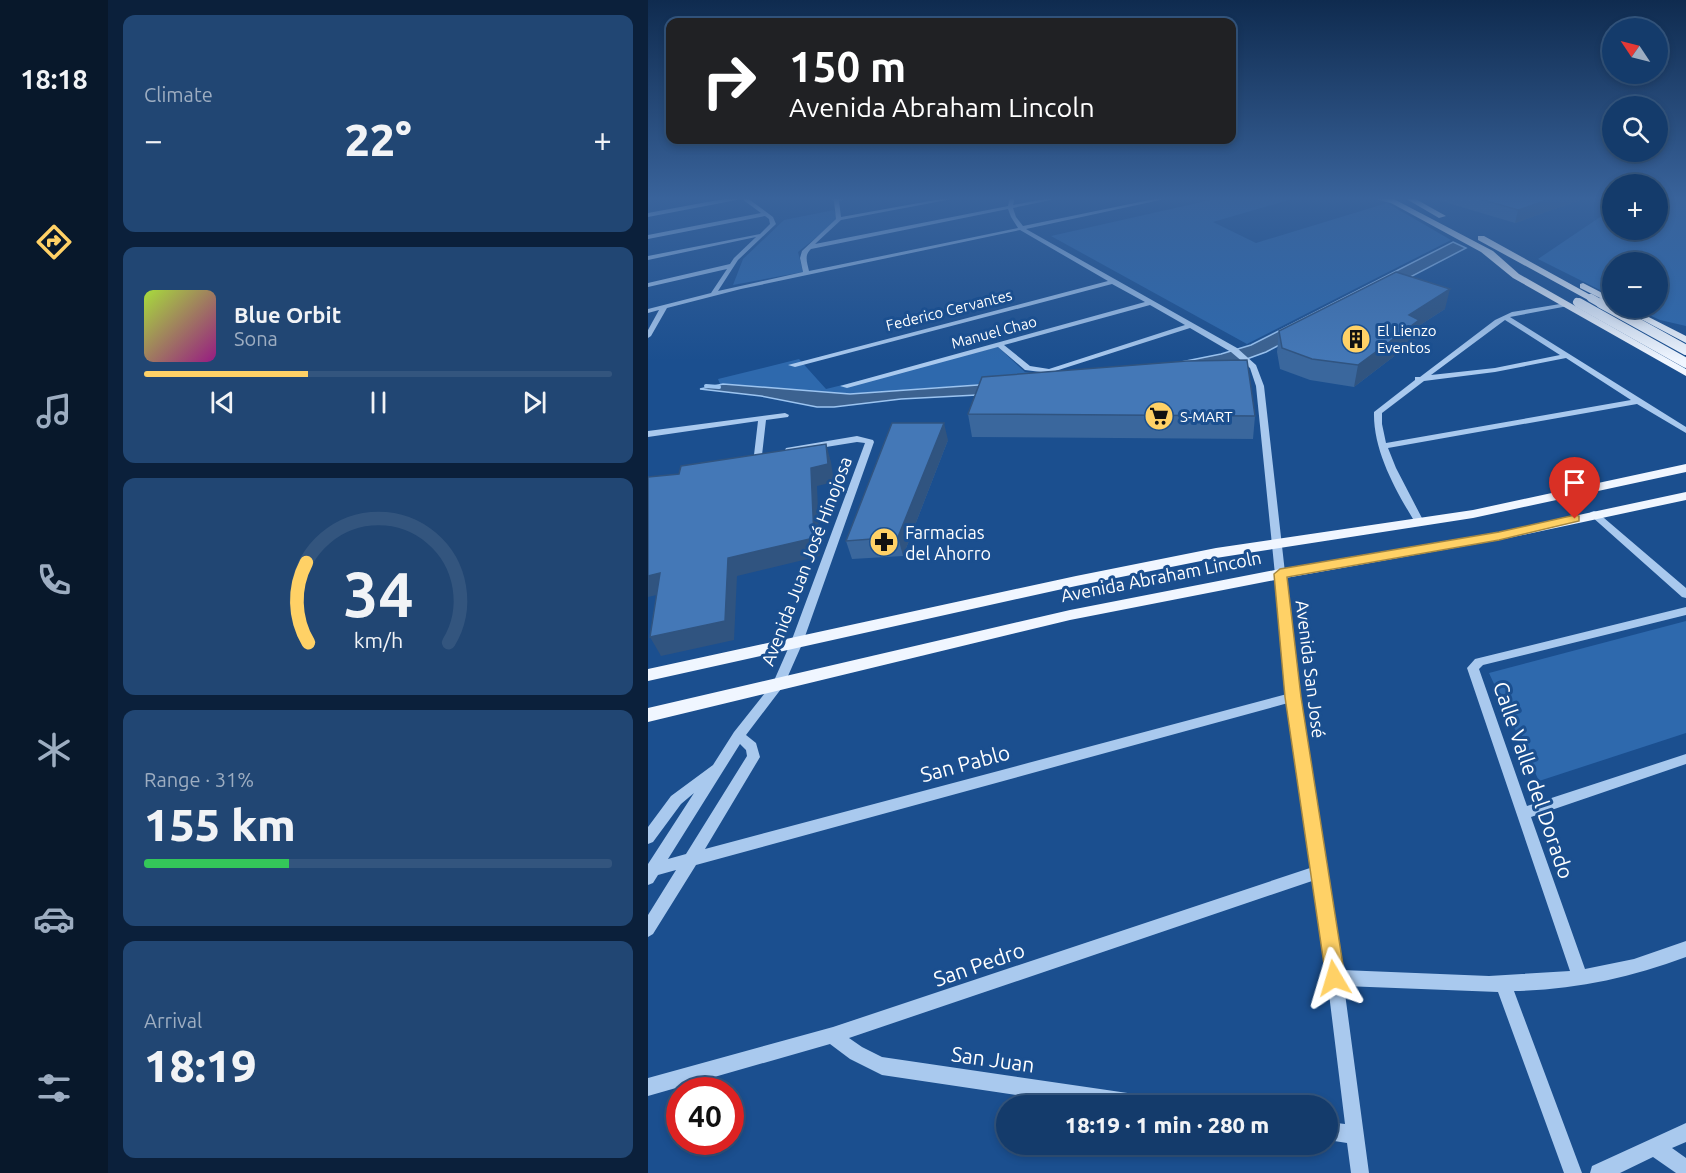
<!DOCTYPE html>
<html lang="en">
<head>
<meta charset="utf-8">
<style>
  :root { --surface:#143b6b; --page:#214673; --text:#f1f3f6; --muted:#9dadc1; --line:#33557e; --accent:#ffd166 }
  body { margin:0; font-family:Ubuntu,sans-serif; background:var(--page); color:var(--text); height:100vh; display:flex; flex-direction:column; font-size:22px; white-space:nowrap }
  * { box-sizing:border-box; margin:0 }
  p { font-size:20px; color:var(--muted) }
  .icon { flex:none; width:33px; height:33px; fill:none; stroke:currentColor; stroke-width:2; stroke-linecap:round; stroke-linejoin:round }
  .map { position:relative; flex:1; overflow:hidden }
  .panel { display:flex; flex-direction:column; gap:15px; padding:15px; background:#0b203b; width:540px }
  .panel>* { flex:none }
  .banner { position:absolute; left:18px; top:18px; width:570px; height:126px; border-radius:12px; box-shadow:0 3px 9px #0003,0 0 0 2px var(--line); background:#202124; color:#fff; overflow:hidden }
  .needle { width:39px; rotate:305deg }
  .controls { position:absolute; left:954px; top:18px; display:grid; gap:12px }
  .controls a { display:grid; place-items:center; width:66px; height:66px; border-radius:50%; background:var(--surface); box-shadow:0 3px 9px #0003,0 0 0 2px var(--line); font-size:30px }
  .speed { position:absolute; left:18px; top:1077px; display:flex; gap:12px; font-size:30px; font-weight:700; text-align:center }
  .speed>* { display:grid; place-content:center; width:78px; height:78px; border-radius:50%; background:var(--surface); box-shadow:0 3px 9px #0003,0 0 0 2px var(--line); line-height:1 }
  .speed .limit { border:9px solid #d22; background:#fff; color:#111 }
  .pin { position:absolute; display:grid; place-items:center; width:51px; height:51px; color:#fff; margin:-62px -26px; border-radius:50% 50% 50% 0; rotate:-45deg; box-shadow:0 0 6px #0007 }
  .pin .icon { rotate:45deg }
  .me { position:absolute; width:66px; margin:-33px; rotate:353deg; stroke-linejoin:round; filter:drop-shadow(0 0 4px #0008) }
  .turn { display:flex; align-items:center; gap:21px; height:126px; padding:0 24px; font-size:27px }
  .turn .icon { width:78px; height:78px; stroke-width:2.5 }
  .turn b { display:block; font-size:42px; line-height:51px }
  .big { font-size:45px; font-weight:800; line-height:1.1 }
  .panel .tile { flex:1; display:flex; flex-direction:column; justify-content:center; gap:9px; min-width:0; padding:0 21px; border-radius:12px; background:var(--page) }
  .panel .dial { align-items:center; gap:0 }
  .dial svg { height:156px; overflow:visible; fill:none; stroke:var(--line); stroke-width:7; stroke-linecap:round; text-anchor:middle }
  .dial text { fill:var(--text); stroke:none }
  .song { display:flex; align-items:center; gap:18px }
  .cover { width:72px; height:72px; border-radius:9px; background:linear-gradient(135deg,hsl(80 70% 55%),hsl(310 70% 35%)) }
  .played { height:6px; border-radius:3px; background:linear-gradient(90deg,var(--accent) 35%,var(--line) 35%) }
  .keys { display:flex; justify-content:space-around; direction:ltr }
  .heat { display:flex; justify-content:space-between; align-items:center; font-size:33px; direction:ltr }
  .charge { height:9px; border-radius:4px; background:linear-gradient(90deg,#34c759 31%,var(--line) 0) }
  .trip { position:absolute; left:348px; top:1095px; width:342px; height:60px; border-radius:30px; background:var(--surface); box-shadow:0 3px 9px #0003,0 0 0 2px var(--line); font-weight:800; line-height:60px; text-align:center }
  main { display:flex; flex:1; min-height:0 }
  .menu { display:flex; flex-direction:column; width:108px; justify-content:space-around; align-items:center; background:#08182b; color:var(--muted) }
  .menu .icon { width:42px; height:42px }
  .menu .on { color:var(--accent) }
  .menu b { font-size:27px; color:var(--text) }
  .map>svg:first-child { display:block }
  .green { fill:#2e69ad }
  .water { fill:#3c6290; stroke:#9cc4f0; stroke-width:1.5 }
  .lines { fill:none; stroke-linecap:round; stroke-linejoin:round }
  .stream { stroke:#9cc4f0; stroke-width:4 }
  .minor { fill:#a9c9ee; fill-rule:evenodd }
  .major { fill:#f0f6ff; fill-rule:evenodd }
  .major-bridge-far1 { stroke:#f0f6ff; stroke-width:8 }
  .major-bridge { stroke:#f0f6ff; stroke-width:10 }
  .wall { fill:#3a679d }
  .shaded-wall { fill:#305480 }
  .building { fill:#4478b7; stroke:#305480; stroke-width:1.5 }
  .route { fill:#ffd166; stroke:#a68842; stroke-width:1.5 }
  .labels { text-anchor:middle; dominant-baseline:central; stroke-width:6; stroke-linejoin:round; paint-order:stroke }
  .far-street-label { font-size:15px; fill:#fff; stroke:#1b4f8f }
  .far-poi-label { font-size:15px; fill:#fff; stroke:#1b4f8f; text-anchor:start }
  .poi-label { font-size:18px; fill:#fff; stroke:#1b4f8f; text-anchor:start }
  .street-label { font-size:18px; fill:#fff; stroke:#1b4f8f }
  .near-street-label { font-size:21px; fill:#fff; stroke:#1b4f8f }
</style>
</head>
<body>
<main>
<nav class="menu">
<b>18:18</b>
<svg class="icon on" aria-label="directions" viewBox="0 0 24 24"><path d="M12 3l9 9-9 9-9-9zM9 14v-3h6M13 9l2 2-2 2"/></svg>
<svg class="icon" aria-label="music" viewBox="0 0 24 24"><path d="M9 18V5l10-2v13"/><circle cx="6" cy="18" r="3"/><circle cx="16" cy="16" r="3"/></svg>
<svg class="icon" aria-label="phone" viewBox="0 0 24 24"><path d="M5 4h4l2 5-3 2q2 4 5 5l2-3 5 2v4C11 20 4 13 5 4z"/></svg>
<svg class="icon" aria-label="climate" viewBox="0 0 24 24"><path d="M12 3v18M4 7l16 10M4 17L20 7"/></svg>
<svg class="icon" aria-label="car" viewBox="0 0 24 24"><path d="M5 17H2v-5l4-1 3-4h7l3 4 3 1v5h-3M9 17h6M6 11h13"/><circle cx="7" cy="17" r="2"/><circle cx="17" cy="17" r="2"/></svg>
<svg class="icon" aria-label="filters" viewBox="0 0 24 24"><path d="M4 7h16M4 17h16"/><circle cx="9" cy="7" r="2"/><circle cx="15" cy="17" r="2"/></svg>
</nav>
<section class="panel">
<div class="tile"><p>Climate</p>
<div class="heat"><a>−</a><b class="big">22°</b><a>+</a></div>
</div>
<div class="tile">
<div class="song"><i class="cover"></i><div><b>Blue Orbit</b><p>Sona</p></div></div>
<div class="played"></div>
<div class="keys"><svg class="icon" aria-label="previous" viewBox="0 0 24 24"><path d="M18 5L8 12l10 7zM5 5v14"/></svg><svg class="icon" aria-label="pause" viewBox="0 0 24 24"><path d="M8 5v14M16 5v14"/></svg><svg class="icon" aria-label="next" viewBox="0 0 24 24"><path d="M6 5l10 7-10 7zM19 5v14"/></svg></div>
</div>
<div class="tile dial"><svg viewBox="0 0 100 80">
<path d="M14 69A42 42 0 1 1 86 69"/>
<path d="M14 69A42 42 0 0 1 13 28" stroke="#ffd166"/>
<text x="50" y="56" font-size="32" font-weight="700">34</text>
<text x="50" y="72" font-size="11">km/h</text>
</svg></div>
<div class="tile"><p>Range · 31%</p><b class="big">155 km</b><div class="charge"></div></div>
<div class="tile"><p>Arrival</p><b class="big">18:19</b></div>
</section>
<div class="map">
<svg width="1038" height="1173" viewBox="0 0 1038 1173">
  <rect width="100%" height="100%" fill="#1b4f8f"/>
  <path class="green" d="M 576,197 L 651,197 L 565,222 L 608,243 L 739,203 L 803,240 L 599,344 L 403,236 Z
    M 1010,197 L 1038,197 L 1038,326 L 1012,320 L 986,308 L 1010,308 L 1010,262 L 964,262 L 964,296 L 890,259 L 964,209 L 964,230 L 1010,230 Z
    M 186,210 L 189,217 L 185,224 L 150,252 L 155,272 L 85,285 L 95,259 L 136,220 Z
    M 350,347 L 377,372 L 394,374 L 404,379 L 202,394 L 72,384 L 70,379 L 151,359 L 178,389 Z
    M 1038,621 L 1038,733 L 891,781 L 841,673 Z"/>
  <path class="water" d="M 805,242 L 818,248 L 618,352 L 585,364 L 367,393 L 253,399 L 186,407 L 169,407 L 113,396 L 52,389 L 75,384 L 202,394 L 330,385 L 483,372 L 573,354 L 603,345 Z"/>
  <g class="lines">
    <path class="stream" d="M 58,386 L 71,387"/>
    <path class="minor" d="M 86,197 L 98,197 L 125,217 L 128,224 L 90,260 L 70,291 L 155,272 L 152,258 L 154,251 L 188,219 L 186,201 L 181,197 L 206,197 L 191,201 L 193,217 L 304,197 L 315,197 L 193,220 L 167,244 L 360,206 L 362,197 L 367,197 L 365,205 L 407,197 L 417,197 L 365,208 L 368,217 L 375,226 L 516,197 L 526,197 L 378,229 L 589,348 L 608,365 L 616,386 L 651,697 L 680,871 L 694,970 L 841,976 L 922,971 L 819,668 L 827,659 L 831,658 L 1038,607 L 1038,615 L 835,665 L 831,669 L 879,806 L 1038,754 L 1038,764 L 883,817 L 937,969 L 986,959 L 1038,941 L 1038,957 C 982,978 926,990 866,991 L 934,1173 L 916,1173 L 850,992 L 696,986 L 721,1173 L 703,1173 L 699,1143 L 680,1140 L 680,1122 L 697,1124 L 667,880 L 201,1038 L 214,1047 L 234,1057 L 507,1097 L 513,1100 L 516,1106 L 443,1106 L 234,1075 L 202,1059 L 182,1044 L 0,1096 L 0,1078 L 185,1027 L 665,867 L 640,703 L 48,865 L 5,934 L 0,937 L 0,915 L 28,870 L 10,875 L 5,883 L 0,885 L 0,864 L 46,793 L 33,804 L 5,842 L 0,844 L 0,827 L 23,796 L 65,765 L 86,732 L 125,683 L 143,642 L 217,443 L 209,442 L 141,453 L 137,450 L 138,448 L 209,436 L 225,440 L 226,442 L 155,642 L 136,685 L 98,735 L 108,743 L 112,757 L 57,849 L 639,694 L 608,386 L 602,368 L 583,352 L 542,328 L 401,373 L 377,370 L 350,347 L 199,388 L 192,386 L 497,302 L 464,284 L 147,367 L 140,365 L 460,281 L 372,230 L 93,289 L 19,308 L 3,336 L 0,338 L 0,330 L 11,310 L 0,313 L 0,309 L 63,293 L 79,269 L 0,287 L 0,283 L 82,264 L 86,258 L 108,237 L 0,260 L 0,256 L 112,234 L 122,224 L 121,219 L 117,216 L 0,239 L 0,235 L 113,213 L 94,199 L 0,217 L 0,213 ZM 360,209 L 363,217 L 370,228 L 161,271 C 159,262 156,255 163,249 ZM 502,305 L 537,325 L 401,369 L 382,366 L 356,345 ZM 92,744 L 98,750 L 99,756 L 38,854 L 20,859 Z
      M 719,197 L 729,197 L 745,201 L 742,203 Z
      M 918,303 L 921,305 L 920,306 L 862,317 L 1038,427 L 1038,433 L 989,404 L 740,448 L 748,468 L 776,522 L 771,525 L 768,524 C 748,491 725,451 726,412 L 767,380 L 767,377 L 772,377 L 847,320 L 864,312 ZM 857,320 L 912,355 L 847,368 L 783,375 ZM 918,358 L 983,400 L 738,443 L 734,424 L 734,413 L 776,381 L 847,372 Z
      M 137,413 L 141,415 L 140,417 L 118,420 L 114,455 L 110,458 L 106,455 L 110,421 L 0,437 L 0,431 Z
      M 946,511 L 949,512 L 1038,588 L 1038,598 L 1034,597 L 943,516 L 941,514 L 943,512 Z
      M 1038,1123 L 1038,1142 L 1024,1148 L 1038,1158 L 1038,1173 L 1028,1173 L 1005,1157 L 972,1173 L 942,1173 L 944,1166 Z"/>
    <path class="major" d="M 732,197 L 742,197 L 845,251 L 871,274 L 1038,369 L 1038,376 L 865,278 L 833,252 Z
      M 755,197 L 764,197 L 798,216 L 791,218 Z
      M 830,236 L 836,236 L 948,298 L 940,300 L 830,240 Z
      M 935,283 L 964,298 L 964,304 L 932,288 L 932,284 Z
      M 972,308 L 983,308 L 1038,336 L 1038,343 Z
      M 1038,464 L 1038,472 L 825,518 L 568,558 L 428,586 L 0,681 L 0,669 L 428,576 L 568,548 L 825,510 Z
      M 1038,492 L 1038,500 L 851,540 L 632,579 L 422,620 L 0,722 L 0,708 L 422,610 L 632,569 L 851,532 Z"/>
    <path class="major-bridge-far1" d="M 943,298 L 955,305
      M 929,302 L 934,305"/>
    <path class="major-bridge" d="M 931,303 L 1038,363
      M 953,303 L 1038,350"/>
  </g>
  <path class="wall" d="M 784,197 L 941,197 L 867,223 L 783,198 Z
    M 797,309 L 769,327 L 766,341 L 706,387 L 662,380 L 632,369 L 629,352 L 631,331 Z
    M 320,414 L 607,416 L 605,439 L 324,437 Z
    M 300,440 L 255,556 L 204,559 L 198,541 Z"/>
  <path class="shaded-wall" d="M 908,197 L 941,197 L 867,223 L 870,210 Z
    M 802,289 L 797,309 L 769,327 L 766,341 L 706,387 L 710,365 L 761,315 Z
    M 296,423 L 300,440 L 255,556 L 250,537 Z
    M 178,444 L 183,462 L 186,482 L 169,486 L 172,556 L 89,576 L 86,640 L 13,656 L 2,637 L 80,558 L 163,468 Z
    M 12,573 L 22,592 L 0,597 L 0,576 Z"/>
  <path class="building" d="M 825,197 L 908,197 L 870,210 Z
    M 748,272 L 802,289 L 761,315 L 771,320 L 710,365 L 664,359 L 634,348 L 631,331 Z
    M 599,360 L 607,416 L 320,414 L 334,377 L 539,361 Z
    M 244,423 L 296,423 L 250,537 L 198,541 Z
    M 178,444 L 180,464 L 163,468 L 166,538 L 80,558 L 77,621 L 2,637 L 12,573 L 0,576 L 0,477 L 31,474 L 33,466 Z"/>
  <linearGradient id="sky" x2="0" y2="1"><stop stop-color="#0f2b4f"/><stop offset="0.55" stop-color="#39639b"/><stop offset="1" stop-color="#39639b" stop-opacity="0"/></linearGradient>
  <rect width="1038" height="361" fill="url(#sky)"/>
  <path class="route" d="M 927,515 L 931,516 L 931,521 L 851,540 L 639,577 L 653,697 L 697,978 L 694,985 L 686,988 L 679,985 L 637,697 L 626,574 L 632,569 L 851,532 Z"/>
  <defs>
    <g id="building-disc" transform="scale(1.5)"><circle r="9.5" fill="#ffd166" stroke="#1b4f8f"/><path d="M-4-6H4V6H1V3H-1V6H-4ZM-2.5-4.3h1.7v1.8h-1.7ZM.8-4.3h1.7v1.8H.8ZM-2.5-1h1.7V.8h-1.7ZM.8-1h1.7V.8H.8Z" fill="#111"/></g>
    <g id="supermarket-disc" transform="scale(1.5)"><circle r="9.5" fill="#ffd166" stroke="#1b4f8f"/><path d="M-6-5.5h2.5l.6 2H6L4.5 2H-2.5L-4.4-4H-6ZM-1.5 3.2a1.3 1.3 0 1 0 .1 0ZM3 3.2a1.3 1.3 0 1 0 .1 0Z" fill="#111"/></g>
    <g id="pharmacy-disc" transform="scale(1.5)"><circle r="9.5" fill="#ffd166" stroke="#1b4f8f"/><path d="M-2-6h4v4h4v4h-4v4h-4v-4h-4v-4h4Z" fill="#111"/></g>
  </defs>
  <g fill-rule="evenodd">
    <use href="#building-disc" x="708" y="339"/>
    <use href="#supermarket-disc" x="511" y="416"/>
    <use href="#pharmacy-disc" x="236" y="542"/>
  </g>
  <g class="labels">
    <g class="far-street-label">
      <text transform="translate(301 310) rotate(-14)">Federico Cervantes</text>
      <text transform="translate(346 332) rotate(-15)">Manuel Chao</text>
    </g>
    <g class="far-poi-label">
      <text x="729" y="330">El Lienzo<tspan x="729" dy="17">Eventos</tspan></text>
      <text x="532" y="416">S-MART</text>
    </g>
    <g class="poi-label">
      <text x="257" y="532">Farmacias<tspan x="257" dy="21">del Ahorro</tspan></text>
    </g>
    <g class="street-label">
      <text transform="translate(158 561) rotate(-69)">Avenida Juan José Hinojosa</text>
      <text transform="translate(513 576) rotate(-11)">Avenida Abraham Lincoln</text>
      <text transform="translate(663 669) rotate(83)">Avenida San José</text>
    </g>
    <g class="near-street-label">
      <text transform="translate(317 763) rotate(-15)">San Pablo</text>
      <text transform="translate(886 780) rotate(71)">Calle Valle del Dorado</text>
      <text transform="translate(331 964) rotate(-19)">San Pedro</text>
      <text transform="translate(345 1059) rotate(8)">San Juan</text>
    </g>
  </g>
</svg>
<div class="controls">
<a><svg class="needle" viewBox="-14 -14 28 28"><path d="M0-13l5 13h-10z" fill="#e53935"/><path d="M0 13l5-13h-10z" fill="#9dadc1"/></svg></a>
<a><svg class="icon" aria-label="search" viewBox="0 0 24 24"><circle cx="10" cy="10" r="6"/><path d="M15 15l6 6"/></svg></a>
<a>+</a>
<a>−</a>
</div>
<div class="speed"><div class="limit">40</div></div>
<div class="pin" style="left:927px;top:519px;background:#d93025"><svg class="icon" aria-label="arrive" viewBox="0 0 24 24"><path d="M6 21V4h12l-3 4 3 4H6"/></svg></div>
<svg class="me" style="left:686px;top:978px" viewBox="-20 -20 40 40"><path d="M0-17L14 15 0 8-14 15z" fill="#ffd166" stroke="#fff" stroke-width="4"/></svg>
<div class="trip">18:19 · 1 min · 280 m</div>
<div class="banner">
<div class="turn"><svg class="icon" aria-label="right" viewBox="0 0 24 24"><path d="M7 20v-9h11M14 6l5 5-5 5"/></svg><div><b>150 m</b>Avenida Abraham Lincoln</div></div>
</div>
</div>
</main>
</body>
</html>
